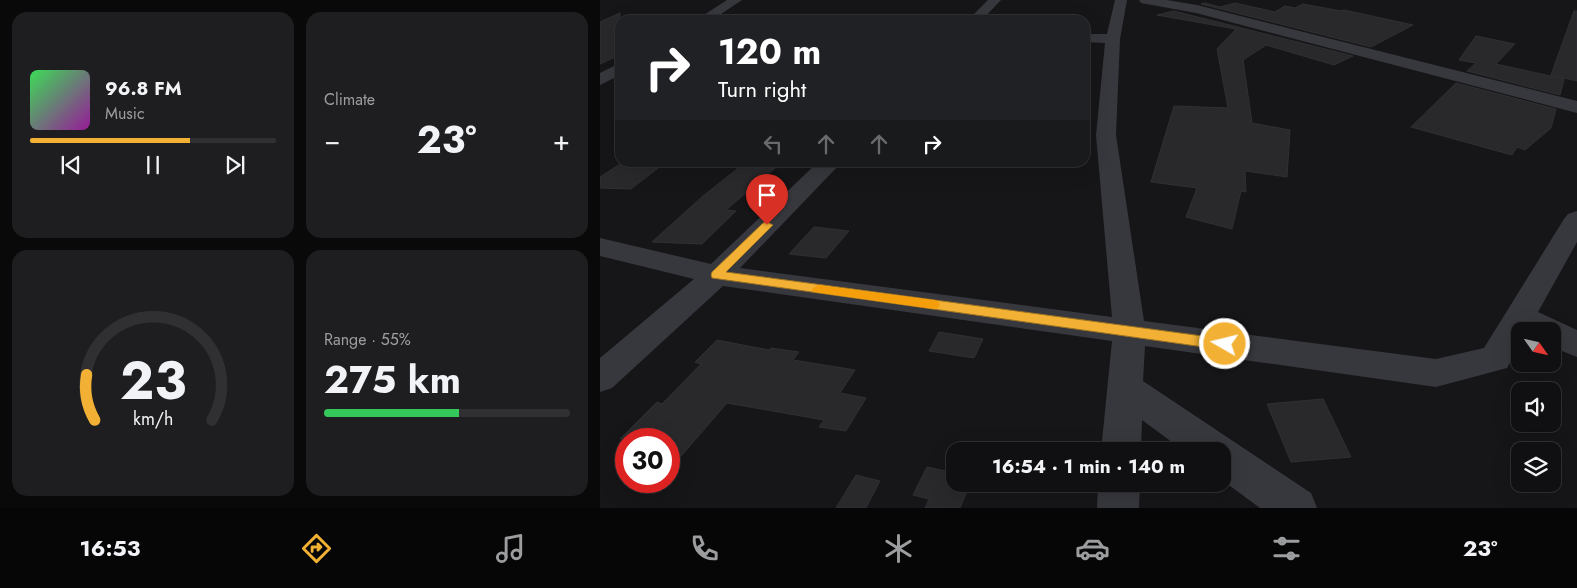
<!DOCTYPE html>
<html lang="en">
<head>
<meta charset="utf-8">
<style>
  :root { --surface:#101012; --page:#1e1e20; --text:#f1f3f6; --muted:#9c9d9f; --line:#303032; --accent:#f2b134 }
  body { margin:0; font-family:Jost,sans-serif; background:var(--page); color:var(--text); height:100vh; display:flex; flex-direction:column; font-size:19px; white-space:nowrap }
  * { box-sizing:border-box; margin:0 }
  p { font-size:16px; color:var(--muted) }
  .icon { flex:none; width:28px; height:28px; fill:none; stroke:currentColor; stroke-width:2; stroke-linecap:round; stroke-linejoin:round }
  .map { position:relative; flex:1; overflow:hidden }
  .details { display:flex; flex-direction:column; gap:12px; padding:12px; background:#09090a; width:600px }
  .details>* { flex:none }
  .hud { position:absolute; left:15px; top:15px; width:475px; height:152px; border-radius:15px; box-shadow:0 5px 20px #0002,0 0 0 1px var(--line); background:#202124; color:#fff; overflow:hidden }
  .needle { width:32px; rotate:124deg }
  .tools { position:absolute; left:911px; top:322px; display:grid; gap:10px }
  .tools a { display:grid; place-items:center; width:50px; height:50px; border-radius:10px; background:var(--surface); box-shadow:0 5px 20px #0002,0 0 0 1px var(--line); font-size:25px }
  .speed { position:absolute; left:15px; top:428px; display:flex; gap:10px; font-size:25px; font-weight:700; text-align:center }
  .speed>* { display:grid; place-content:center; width:65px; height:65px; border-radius:50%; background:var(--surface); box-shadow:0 5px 20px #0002,0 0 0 1px var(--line); line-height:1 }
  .speed .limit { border:8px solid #d22; background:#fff; color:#111 }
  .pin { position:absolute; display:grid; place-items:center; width:42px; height:42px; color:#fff; margin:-51px -21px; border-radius:50% 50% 50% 0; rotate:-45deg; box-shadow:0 0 5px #0007 }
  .pin .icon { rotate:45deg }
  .me { position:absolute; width:55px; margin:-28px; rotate:278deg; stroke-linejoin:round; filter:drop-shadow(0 0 4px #0008) }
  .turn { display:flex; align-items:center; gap:18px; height:105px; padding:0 20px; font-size:22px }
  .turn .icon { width:65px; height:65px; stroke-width:2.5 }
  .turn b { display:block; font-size:35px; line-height:42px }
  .lanes { display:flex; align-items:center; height:48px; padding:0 20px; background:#0003; justify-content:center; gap:25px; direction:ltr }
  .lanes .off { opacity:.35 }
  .big { font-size:38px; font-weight:700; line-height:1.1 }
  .details .tile { flex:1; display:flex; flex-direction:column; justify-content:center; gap:8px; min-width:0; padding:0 18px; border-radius:15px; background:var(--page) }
  .details .dial { align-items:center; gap:0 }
  .dial svg { height:130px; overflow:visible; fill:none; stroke:var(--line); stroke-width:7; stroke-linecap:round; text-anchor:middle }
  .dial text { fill:var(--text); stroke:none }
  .song { display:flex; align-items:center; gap:15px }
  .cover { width:60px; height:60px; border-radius:8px; background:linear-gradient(135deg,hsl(130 70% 55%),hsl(300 70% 35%)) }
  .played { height:5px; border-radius:2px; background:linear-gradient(90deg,var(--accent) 65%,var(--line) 65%) }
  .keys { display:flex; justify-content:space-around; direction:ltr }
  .heat { display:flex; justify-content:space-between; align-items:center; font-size:28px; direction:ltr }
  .charge { height:8px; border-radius:4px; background:linear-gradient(90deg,#34c759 55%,var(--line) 0) }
  .details .tiles { flex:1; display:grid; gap:12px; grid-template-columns:repeat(2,1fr) }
  .trip { position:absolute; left:346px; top:442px; width:285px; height:50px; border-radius:15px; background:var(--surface); box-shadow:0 5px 20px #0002,0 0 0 1px var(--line); font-weight:700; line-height:50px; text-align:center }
  .dock { display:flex; height:80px; justify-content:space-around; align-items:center; background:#060607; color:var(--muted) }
  .dock .icon { width:35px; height:35px }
  .dock .active { color:var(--accent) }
  .dock b { font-size:22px; color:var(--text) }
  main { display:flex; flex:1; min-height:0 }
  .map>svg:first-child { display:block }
  .building { fill:#29292c; stroke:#303034 }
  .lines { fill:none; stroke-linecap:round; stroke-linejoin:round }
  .minor { fill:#37383d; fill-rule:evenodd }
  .route { fill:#f2b134; stroke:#9d7322 }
  .slow { fill:#f59e0b }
</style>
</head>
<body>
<main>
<section class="details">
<div class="tiles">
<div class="tile">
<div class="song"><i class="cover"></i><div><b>96.8 FM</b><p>Music</p></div></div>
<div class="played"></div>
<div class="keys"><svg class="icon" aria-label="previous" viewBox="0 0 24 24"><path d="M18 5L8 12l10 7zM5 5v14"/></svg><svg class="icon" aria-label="pause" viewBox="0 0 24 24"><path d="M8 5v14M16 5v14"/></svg><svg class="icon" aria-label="next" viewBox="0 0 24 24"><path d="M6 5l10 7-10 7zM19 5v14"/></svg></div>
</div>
<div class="tile"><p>Climate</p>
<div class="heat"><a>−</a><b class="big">23°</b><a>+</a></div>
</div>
<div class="tile dial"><svg viewBox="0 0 100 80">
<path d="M14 69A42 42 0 1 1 86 69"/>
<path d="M14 69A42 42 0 0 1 9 41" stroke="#f2b134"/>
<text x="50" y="56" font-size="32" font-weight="700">23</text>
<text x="50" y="72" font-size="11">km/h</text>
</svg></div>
<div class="tile"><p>Range · 55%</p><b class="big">275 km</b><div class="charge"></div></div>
</div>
</section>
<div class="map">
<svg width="977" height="508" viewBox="0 0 977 508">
  <rect width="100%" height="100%" fill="#161618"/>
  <path class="building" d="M 605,3 L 620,7 L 635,3 L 675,12 L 685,6 L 695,8 L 703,4 L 741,11 L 744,10 L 813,25 L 771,47 L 601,4 Z
    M 574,11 L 753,56 L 734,65 L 666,45 L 643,60 L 652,123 L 690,130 L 687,177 L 645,171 L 646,192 L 641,191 L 632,229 L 586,217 L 597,188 L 551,182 L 574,106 L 628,108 L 617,49 L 636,29 L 557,15 Z
    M 974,11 L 977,11 L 977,81 L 951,75 Z
    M 20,13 L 20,55 L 0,64 L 0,22 Z
    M 876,36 L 915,44 L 896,64 L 964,79 L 960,95 L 867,71 L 876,63 L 859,60 Z
    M 856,83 L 956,109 L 951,128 L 925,150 L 917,147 L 912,155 L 811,127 Z
    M 146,162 L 182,162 L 126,210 L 136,211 L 102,244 L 52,242 L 103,196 Z
    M 20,164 L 62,165 L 31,189 L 0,188 L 0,177 Z
    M 214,227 L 249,231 L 226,258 L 189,254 Z
    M 339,332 L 383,339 L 374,358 L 329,351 Z
    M 117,340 L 169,350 L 171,348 L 199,352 L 193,360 L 255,370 L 240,393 L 266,398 L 246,431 L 219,427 L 224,420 L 127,403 L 69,470 L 69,439 L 20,439 L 57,402 L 62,404 L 101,364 L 95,362 Z
    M 723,399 L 751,457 L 691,462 L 667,404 Z
    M 327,467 L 355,473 L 355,484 L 370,484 L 360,508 L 325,508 L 329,499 L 313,495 Z
    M 256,475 L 280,481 L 266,508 L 236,508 Z"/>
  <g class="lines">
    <path class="minor" d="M 127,0 L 142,0 L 112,20 L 96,20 Z
      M 388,0 L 401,0 L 382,20 L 368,20 Z
      M 515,0 L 527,0 L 520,39 L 516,135 L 544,321 L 836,359 L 884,348 L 964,219 L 968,214 L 977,211 L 977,242 L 938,312 L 977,330 L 977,357 L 952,347 L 952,331 L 920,331 L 920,345 L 907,368 L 836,387 L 545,346 L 543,381 L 711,493 L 717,508 L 660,508 L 622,480 L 622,451 L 584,451 L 542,420 L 541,451 L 501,451 L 512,341 L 123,286 L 12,388 L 0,392 L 0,358 L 94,279 L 0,256 L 0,238 L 111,264 L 218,162 L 242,162 L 140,268 L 512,317 L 496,135 L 505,43 L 485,42 L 485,34 L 507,34 Z
      M 539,0 L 567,0 L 597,5 L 977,101 L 977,113 L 596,13 L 541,3 Z
      M 20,63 L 20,75 L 0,85 L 0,73 Z
      M 498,484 L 540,484 L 539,508 L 497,508 Z"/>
  </g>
  <path class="route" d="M 167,222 L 173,225 L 126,272 L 625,339 L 630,341 L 632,344 L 630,348 L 625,350 L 112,278 L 111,275 L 112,272 L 163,223 Z"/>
  <path class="slow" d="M 218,285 L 334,300 L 338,301 L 340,305 L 338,308 L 334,309 L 213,292 L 212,289 Z"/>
</svg>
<div class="tools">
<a><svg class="needle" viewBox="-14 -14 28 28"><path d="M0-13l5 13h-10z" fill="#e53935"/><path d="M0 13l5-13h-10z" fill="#9c9d9f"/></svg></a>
<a><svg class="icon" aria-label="sound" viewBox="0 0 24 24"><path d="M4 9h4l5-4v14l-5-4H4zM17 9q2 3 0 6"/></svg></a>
<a><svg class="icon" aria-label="layers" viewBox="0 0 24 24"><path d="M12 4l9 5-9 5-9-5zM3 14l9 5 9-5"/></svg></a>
</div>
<div class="speed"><div class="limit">30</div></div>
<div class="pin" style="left:167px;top:225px;background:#d93025"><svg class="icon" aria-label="arrive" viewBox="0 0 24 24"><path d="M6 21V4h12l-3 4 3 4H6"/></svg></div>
<svg class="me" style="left:625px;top:344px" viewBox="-20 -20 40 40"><circle r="17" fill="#f2b134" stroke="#fff" stroke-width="3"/><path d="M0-11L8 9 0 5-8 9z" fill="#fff"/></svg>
<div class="trip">16:54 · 1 min · 140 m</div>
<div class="hud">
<div class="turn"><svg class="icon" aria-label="right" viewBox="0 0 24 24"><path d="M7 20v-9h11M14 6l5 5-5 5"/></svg><div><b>120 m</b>Turn right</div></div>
<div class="lanes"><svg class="icon off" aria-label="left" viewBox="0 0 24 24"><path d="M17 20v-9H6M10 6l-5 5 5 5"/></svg><svg class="icon off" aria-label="ahead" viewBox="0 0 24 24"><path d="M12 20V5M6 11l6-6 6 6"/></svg><svg class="icon off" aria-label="ahead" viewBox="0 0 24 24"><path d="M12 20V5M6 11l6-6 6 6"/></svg><svg class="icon" aria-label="right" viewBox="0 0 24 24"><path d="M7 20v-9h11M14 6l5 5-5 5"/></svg></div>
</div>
</div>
</main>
<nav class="dock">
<b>16:53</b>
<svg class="icon active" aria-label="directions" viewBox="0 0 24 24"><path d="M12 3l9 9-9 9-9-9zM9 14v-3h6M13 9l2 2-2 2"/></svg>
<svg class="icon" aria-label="music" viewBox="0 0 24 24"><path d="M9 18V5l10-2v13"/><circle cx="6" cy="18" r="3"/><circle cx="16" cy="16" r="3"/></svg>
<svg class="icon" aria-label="phone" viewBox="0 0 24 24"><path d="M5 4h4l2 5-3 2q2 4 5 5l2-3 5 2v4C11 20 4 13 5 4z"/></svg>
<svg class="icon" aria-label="climate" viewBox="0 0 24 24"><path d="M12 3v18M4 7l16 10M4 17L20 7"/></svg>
<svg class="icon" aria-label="car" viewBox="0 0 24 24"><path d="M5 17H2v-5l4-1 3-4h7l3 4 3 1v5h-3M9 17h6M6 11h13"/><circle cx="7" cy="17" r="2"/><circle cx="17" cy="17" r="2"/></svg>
<svg class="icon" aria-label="filters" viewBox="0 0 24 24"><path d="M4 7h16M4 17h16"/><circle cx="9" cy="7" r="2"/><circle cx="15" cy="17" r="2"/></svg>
<b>23°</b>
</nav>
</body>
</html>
